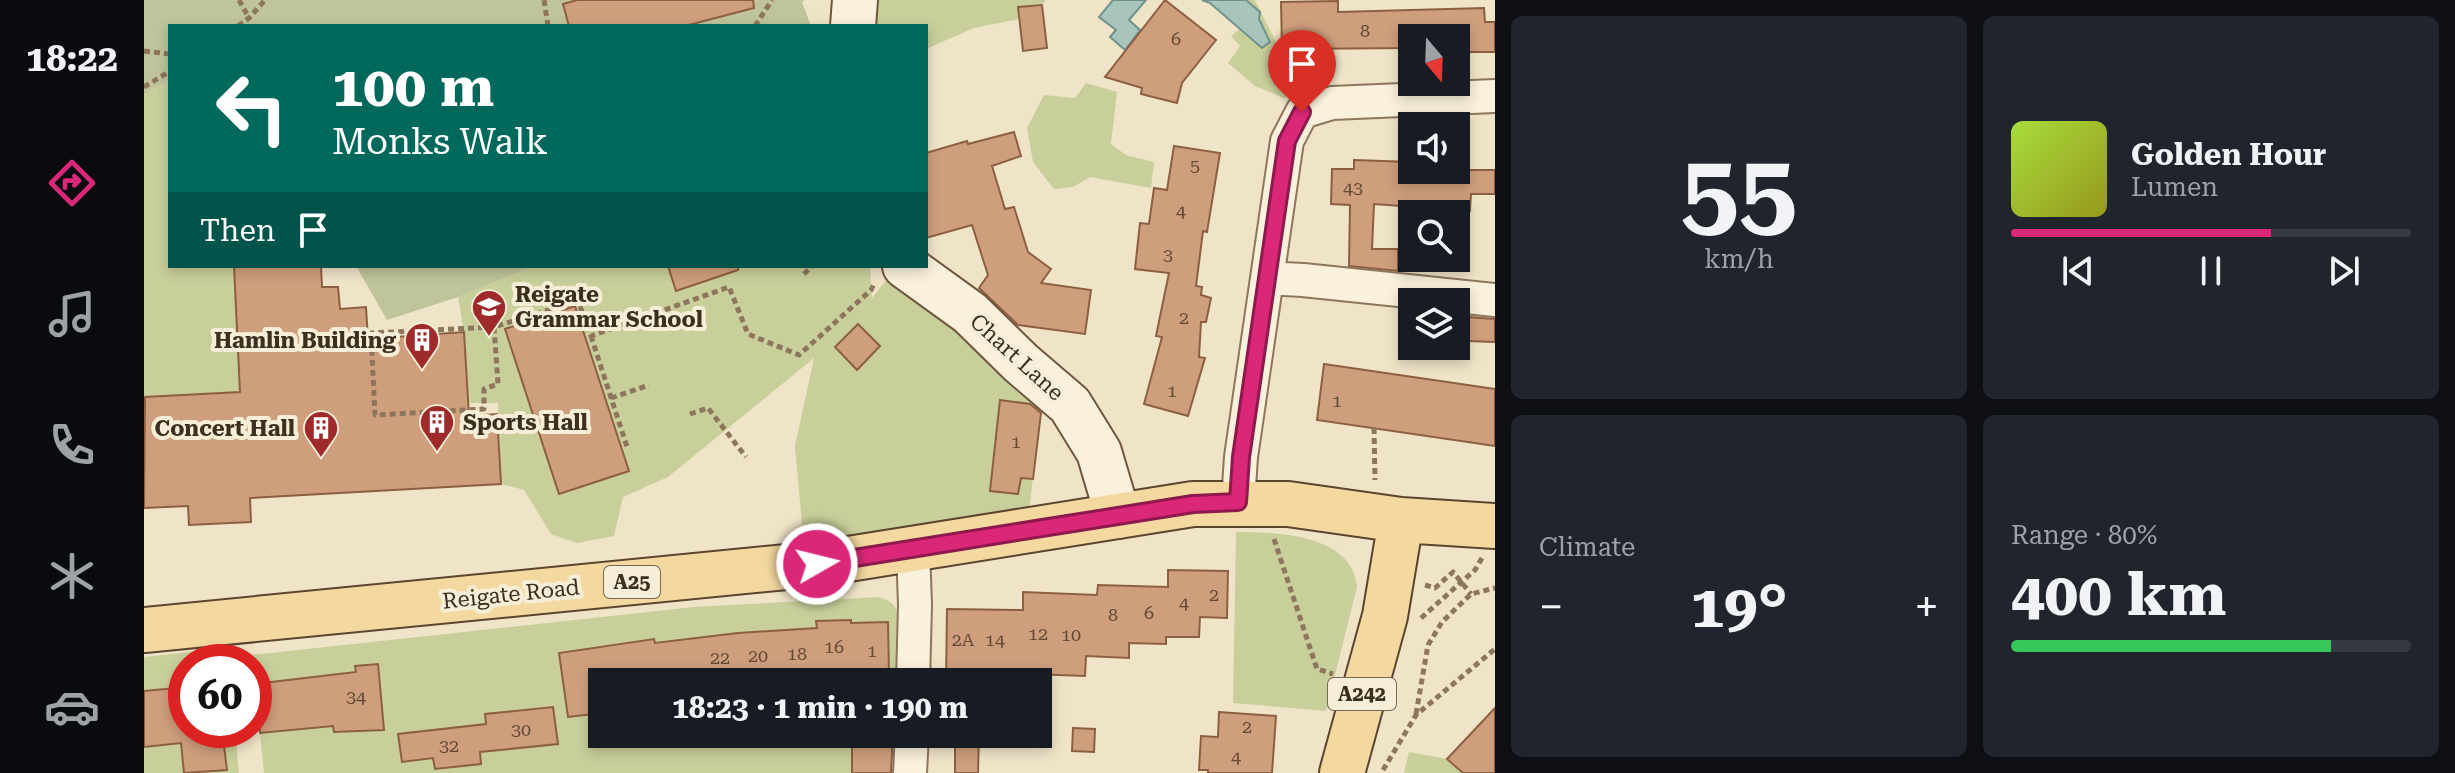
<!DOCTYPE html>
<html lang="en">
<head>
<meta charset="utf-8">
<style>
  :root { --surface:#171b24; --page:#20242c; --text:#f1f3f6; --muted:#9ea1a6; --line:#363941; --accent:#db2777 }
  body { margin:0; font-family:"Roboto Serif",serif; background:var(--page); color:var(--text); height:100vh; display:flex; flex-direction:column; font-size:30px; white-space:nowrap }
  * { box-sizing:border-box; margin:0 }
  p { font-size:26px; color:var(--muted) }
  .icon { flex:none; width:44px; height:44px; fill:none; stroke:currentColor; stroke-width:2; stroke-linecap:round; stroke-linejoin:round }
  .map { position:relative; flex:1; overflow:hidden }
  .sheet { display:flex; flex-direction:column; gap:16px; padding:16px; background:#0d0f14; width:960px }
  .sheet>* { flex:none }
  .hud { position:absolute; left:24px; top:24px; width:760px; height:244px; border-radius:0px; box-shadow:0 4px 12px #0003; background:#00695c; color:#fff; overflow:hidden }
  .needle { width:52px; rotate:161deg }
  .fabs { position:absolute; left:1254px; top:24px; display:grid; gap:16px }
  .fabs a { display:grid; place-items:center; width:72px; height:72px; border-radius:0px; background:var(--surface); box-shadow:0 4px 12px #0003; font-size:40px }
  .speed { position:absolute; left:24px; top:644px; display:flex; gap:16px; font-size:40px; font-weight:700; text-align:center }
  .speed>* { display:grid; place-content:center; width:104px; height:104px; border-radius:50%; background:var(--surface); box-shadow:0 4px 12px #0003; line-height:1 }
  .speed .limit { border:12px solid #d22; background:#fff; color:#111 }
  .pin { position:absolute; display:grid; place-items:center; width:68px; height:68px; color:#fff; margin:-82px -34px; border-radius:50% 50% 50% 0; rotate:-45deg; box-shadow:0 0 8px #0007 }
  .pin .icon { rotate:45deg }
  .me { position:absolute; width:88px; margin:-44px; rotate:82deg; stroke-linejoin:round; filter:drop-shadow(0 0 6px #0008) }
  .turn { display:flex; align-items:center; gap:28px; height:168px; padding:0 32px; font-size:36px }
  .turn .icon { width:104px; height:104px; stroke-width:2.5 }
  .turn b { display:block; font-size:56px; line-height:68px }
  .then { display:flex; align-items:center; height:76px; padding:0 32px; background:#0003; gap:16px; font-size:30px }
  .big { font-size:60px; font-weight:700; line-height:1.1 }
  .sheet .tile { flex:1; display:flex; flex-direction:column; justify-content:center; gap:12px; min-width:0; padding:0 28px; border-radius:12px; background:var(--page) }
  .sheet .dial { align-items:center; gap:0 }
  .dial b { font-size:104px; line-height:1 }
  .song { display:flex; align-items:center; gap:24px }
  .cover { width:96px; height:96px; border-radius:12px; background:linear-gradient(135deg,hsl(80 70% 55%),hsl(60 70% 35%)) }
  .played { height:8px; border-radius:4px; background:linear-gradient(90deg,var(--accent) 65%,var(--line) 65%) }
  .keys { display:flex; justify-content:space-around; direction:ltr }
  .heat { display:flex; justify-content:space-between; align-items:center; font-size:44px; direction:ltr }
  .charge { height:12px; border-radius:6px; background:linear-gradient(90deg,#34c759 80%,var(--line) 0) }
  .sheet .tiles { flex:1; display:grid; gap:16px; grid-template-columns:repeat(2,1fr) }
  .trip { position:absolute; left:444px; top:668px; width:464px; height:80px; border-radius:0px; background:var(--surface); box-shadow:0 4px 12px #0003; font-weight:700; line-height:80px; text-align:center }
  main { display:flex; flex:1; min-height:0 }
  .tabs { display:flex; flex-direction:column; width:144px; justify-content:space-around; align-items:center; background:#090b0e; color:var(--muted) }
  .tabs .icon { width:56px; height:56px }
  .tabs .on { color:var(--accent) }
  .tabs b { font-size:36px; color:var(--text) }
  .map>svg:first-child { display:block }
  .green { fill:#c9cf9b }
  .cemetery { fill:#bfc49a }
  .water { fill:#a9c4bc; stroke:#6f938a; stroke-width:2 }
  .building { fill:#cf9f7d; stroke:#8d5f41; stroke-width:2 }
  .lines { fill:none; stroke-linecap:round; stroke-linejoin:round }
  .street-casing { stroke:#8d765c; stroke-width:36 }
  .secondary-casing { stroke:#6f573f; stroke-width:48 }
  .primary-casing { stroke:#5b4430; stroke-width:48 }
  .path { stroke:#8d765c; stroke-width:5; stroke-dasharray:6 4; stroke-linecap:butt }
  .street { stroke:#faf1dc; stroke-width:32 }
  .secondary { stroke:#faf1dc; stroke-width:44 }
  .primary { stroke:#f3d9a0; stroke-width:44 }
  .route-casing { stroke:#8e194d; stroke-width:20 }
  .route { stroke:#db2777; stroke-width:14 }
  .labels { text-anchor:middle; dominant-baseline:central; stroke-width:8; stroke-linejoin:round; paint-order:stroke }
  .number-label { font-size:18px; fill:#624a37 }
  .shield { fill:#f7eed8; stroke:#756857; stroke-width:2 }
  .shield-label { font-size:20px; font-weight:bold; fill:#3d2e20 }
  .poi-label { font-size:22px; font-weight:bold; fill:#3d2e20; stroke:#f7eed8; text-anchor:start }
  .street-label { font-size:22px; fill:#3d2e20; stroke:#f7eed8 }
</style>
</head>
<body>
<main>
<nav class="tabs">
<b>18:22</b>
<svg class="icon on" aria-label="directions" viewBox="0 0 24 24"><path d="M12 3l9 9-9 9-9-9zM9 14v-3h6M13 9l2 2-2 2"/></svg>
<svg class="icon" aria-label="music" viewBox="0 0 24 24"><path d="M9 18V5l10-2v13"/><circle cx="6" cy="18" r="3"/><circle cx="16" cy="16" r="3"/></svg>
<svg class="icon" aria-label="phone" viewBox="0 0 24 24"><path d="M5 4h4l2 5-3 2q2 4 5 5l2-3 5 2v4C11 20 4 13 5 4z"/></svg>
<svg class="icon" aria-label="climate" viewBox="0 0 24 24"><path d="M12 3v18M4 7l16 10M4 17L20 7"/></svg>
<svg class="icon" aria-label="car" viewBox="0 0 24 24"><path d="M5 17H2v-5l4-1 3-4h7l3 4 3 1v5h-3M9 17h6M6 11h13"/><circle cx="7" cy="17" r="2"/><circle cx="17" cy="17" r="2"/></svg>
</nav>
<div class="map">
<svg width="1351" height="773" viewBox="0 0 1351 773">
  <rect width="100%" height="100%" fill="#f0e4c8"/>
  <path class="green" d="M 722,0 L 902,0 L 898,5 L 874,7 L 875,19 L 830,28 L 782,49 L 782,26 L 719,26 Z
    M 1102,0 L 1111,0 L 1156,90 L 1140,98 L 1111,86 L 1084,63 L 1096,46 L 1087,36 L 1096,29 L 1117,47 L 1116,12 Z
    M 26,79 L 26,266 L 90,266 L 95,370 L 146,389 L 0,415 L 0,95 Z
    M 942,83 L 973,92 L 967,144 L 982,155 L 1010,162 L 1007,188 L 946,177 L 929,187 L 910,189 L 889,162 L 883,128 L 900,95 L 931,98 Z
    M 390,266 L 726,266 L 728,298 L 744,278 L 821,331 L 897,405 L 885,513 L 660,548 L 651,446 L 670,358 L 524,477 L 479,497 L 470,536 L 433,543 L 407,534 L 380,490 L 357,484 L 354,403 L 325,403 L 320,332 L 314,297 Z
    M 1092,532 C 1132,532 1209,534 1213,587 L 1182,711 L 1089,703 Z
    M 736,597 C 742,600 749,602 752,609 C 761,624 754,663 753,682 L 458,682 L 458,734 L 708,734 L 708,773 L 120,773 L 108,655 L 550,607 Z
    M 82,648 L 84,662 L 42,662 L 42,730 L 91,730 L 95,773 L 0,773 L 0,657 Z
    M 1265,752 L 1303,759 L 1319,773 L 1260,773 Z"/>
  <path class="cemetery" d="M 0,0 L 661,0 L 658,2 L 667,26 L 26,26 L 26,79 L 0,95 Z
    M 212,266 L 390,266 L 314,297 L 243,320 Z"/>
  <path class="water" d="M 969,0 L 1002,0 L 985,20 L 996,30 L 981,50 L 966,37 L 972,30 L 955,17 Z
    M 1058,0 L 1102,0 L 1116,12 L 1115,19 L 1126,42 L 1118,48 L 1066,3 Z"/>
  <path class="building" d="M 433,0 L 609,0 L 610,8 L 541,26 L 425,26 L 419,4 Z
    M 1021,0 L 1072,40 L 1038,83 L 1033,103 L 997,94 L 998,88 L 961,77 Z
    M 1194,1 L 1194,12 L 1340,8 L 1341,22 L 1351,22 L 1351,52 L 1312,52 L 1312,38 L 1268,38 L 1268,48 L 1138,49 L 1137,2 Z
    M 898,5 L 903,48 L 879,51 L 874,7 Z
    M 870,132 L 877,156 L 848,166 L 861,209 L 870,207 L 884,252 L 907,269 L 897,283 L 947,290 L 941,334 L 874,325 L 835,288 L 844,275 L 828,225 L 782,238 L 782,153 L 823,141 L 824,144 Z
    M 1030,146 L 1076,153 L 1063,232 L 1059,231 L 1052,286 L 1058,287 L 1057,295 L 1067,298 L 1062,322 L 1057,322 L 1055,357 L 1061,358 L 1044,416 L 1000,404 L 1018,337 L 1012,336 L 1025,273 L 991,269 L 996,223 L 1005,224 L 1010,188 L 1023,190 Z
    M 1210,160 L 1268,162 L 1268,170 L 1351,170 L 1351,194 L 1327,194 L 1326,211 L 1230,204 L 1228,249 L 1254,249 L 1254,271 L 1205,266 L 1206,205 L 1187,204 L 1188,169 L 1210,169 Z
    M 90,266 L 177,266 L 178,287 L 194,287 L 196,309 L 222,307 L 224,339 L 320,332 L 325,416 L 353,414 L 357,484 L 106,498 L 107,522 L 45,525 L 44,506 L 0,508 L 1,397 L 96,392 Z
    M 524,266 L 594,266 L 594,270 L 532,291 Z
    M 431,306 L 485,471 L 415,494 L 361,329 Z
    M 1324,317 L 1351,319 L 1351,342 L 1324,341 Z
    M 714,324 L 736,346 L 713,370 L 691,347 Z
    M 1180,364 L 1351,389 L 1351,446 L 1173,420 Z
    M 856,400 L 886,404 L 897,413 L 889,479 L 877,478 L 874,494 L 846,491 Z
    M 1024,570 L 1084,571 L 1083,618 L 1056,617 L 1055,637 L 1022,637 L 1022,644 L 985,643 L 985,658 L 942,656 L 941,676 L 835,672 L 835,682 L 802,682 L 803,609 L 879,610 L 879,592 L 953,595 L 954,585 L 1024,587 Z
    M 707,620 L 707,623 L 744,622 L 745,676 L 736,677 L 736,682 L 458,682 L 458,713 L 424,717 L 415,653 L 510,639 L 511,643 L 594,633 L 673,628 L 672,621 Z
    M 234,664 L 240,730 L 190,732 L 189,726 L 116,733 L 111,684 L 212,672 L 211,666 Z
    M 42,687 L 42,730 L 78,730 L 83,770 L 40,773 L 37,743 L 0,747 L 0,691 Z
    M 409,707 L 414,744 L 336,752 L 337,764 L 291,769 L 289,758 L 258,762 L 254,734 L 342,724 L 341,714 Z
    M 1351,708 L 1351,773 L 1319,773 L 1303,759 Z
    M 1075,712 L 1132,716 L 1128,773 L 1064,773 L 1064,770 L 1055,770 L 1057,736 L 1074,737 Z
    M 929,728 L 951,729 L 950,752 L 928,751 Z
    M 708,734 L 749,734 L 747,773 L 708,773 Z
    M 811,734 L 835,734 L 834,773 L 811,773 Z"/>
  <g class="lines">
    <g class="street-casing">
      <path id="street" d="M 1123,278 L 1159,280 L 1351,300
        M 1094,502 L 1097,457 L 1143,141 L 1158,112 L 1188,103 L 1351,96
        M 769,682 L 771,605 L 769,549
        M 766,773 L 768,734"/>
    </g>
    <g class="secondary-casing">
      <path id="secondary" d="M 709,26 L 711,0
        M 761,266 L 826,313 L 877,363 L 926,405 L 955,452 L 974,516"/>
    </g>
    <g class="primary-casing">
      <path id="primary" d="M 0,630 L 673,564 L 1049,504 L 1144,504 L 1257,520 L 1351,526
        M 1198,773 L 1241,616 L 1257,520"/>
    </g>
    <path class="path" d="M 95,0 L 105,18
      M 400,0 L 404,26
      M 94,26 L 105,18 L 121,0
      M 611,26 L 628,0
      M 0,51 L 26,54
      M 0,87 L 26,71
      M 660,274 L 668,266
      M 350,327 L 227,333 L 231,415 L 340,409 L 340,389 L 354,384 L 350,327 L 434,301 L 447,336 L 585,287 L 604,334 L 655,355 L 727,290 L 731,282
      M 447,336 L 484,450
      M 467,398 L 505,385
      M 546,414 L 564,408 L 602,457
      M 1230,428 L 1231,480
      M 1130,539 L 1173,669 L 1189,674
      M 1281,585 L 1291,588 L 1309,572 L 1327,594
      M 1277,618 L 1331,570 L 1338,558
      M 1272,714 L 1284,645 L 1298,622 L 1327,594 L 1351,588
      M 1239,770 L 1272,715 L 1351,649"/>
    <use href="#street" class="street"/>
    <use href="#secondary" class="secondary"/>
    <use href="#primary" class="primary"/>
  </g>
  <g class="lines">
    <g class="route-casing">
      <path id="route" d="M 673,564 L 1049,504 L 1094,502 L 1097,457 L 1143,141 L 1158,112"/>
    </g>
    <use href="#route" class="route"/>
  </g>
  <defs>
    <g id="school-pin" transform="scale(1.8)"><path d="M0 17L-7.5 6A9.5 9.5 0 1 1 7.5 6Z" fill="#9e2a2b" stroke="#f7eed8"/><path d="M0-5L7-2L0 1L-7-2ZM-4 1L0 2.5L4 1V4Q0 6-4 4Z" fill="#fff"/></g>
    <g id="building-pin" transform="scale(1.8)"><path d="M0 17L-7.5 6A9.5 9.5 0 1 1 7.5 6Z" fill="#9e2a2b" stroke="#f7eed8"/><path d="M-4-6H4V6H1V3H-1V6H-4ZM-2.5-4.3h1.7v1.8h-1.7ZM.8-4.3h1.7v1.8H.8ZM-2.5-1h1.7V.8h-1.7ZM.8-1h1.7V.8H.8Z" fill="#fff"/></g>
  </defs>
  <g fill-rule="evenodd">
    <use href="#school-pin" x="345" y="307"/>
    <use href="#building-pin" x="278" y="340"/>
    <use href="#building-pin" x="293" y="422"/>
    <use href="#building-pin" x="177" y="428"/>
  </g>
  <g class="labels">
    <g class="number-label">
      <text x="1221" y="30">8</text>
      <text x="1032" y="38">6</text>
      <text x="1051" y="165">5</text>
      <text x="1209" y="187">43</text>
      <text x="1037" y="210">4</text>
      <text x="1024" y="254">3</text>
      <text x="1040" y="317">2</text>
      <text x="1028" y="390">1</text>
      <text x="1193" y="400">1</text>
      <text x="872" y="441">1</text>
      <text x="1070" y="594">2</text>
      <text x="1040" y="602">4</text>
      <text x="1005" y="612">6</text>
      <text x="969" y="614">8</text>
      <text x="894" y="633">12</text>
      <text x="927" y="634">10</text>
      <text x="819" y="639">2A</text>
      <text x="851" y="639">14</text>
      <text x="690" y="646">16</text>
      <text x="728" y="650">1</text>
      <text x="653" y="653">18</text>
      <text x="614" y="655">20</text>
      <text x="576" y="657">22</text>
      <text x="212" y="696">34</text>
      <text x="1103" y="726">2</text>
      <text x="377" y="729">30</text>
      <text x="305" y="745">32</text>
      <text x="1092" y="756">4</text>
    </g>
    <g class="shield">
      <rect x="460" y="566" width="56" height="32" rx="6"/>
      <rect x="1184" y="678" width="68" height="32" rx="6"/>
    </g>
    <g class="shield-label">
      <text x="488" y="582">A25</text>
      <text x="1218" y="694">A242</text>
    </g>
    <g class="poi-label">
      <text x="371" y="294">Reigate<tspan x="371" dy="25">Grammar School</tspan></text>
      <text x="252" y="340" text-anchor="end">Hamlin Building</text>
      <text x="319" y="422">Sports Hall</text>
      <text x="151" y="428" text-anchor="end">Concert Hall</text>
    </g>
    <g class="street-label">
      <text transform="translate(873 357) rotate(42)">Chart Lane</text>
      <text transform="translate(367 594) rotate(-6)">Reigate Road</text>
    </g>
  </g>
</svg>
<div class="fabs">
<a><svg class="needle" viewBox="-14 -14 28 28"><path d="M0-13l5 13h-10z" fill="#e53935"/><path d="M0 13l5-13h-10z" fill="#9ea1a6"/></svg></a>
<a><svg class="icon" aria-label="sound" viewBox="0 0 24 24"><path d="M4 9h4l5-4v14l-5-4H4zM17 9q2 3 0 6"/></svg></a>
<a><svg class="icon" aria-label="search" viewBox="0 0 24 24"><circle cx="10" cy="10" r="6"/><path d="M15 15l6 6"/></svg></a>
<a><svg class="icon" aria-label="layers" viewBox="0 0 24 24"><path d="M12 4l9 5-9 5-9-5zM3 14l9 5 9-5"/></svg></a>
</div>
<div class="speed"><div class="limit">60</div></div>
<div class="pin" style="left:1158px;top:112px;background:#d93025"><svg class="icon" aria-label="arrive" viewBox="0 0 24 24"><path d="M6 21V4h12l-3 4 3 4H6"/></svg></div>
<svg class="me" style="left:673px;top:564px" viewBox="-20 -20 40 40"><circle r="17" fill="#db2777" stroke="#fff" stroke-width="3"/><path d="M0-11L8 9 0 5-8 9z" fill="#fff"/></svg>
<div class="trip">18:23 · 1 min · 190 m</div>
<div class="hud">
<div class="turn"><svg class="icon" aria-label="left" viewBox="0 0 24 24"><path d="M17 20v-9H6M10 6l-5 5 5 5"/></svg><div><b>100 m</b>Monks Walk</div></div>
<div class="then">Then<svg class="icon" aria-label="arrive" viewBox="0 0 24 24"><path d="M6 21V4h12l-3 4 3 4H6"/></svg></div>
</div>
</div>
<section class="sheet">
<div class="tiles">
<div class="tile dial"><b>55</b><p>km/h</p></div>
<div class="tile">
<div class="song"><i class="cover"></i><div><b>Golden Hour</b><p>Lumen</p></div></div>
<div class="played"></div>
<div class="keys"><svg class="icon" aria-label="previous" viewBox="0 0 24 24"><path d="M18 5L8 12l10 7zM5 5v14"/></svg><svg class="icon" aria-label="pause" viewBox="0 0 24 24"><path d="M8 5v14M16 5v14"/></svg><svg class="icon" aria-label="next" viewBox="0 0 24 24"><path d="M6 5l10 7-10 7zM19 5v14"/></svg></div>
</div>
<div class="tile"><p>Climate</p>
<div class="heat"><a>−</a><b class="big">19°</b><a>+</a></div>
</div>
<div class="tile"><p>Range · 80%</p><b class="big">400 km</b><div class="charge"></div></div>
</div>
</section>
</main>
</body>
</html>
